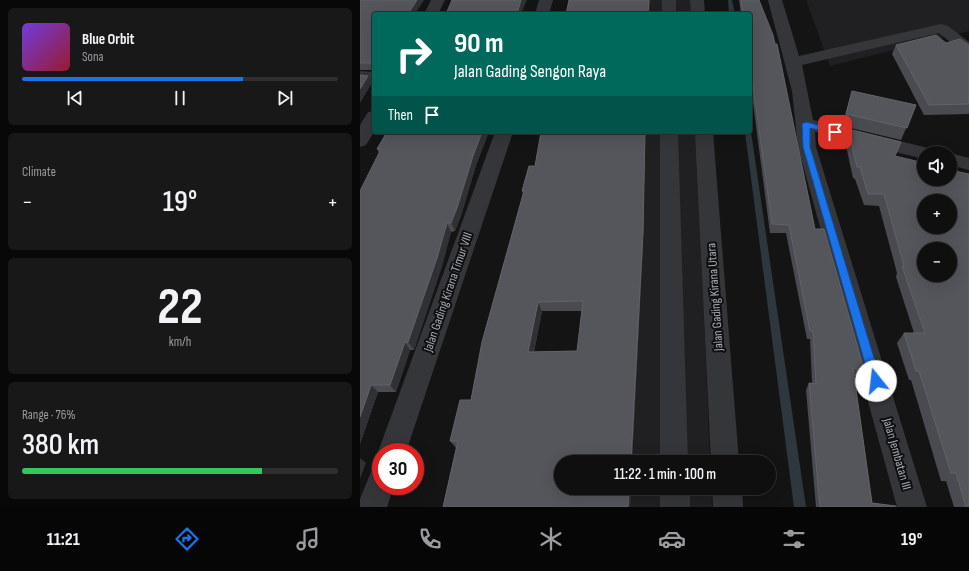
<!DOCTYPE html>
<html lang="en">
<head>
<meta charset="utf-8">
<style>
  :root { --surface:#0f0f10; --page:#181819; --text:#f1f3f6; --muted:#9b9c9f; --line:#2f2f30; --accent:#1a73e8 }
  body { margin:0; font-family:"Sofia Sans Condensed",sans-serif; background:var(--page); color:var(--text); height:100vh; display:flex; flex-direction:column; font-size:15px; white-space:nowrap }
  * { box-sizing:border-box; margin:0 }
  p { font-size:13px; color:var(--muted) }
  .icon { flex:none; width:22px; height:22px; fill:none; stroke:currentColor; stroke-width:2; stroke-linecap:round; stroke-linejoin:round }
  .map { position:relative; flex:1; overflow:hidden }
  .panel { display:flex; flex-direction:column; gap:8px; padding:8px; background:#080809; width:360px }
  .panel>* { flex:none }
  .banner { position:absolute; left:12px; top:12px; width:380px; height:122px; border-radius:4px; box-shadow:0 4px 16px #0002,0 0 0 1px var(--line); background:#00695c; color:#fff; overflow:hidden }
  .controls { position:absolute; left:557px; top:146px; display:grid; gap:8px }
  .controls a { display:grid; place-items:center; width:40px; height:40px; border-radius:50%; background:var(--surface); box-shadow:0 4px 16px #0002,0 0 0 1px var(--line); font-size:20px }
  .speed { position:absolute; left:12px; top:443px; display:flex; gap:8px; font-size:20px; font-weight:700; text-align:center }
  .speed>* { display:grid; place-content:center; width:52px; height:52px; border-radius:50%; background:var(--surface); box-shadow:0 4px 16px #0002,0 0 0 1px var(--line); line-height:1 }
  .speed .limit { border:6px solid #d22; background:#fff; color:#111 }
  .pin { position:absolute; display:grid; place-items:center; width:34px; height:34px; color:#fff; margin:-17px; border-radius:8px; box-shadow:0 2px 6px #0006 }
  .me { position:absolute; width:44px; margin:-22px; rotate:344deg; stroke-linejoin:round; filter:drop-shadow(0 0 3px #0008) }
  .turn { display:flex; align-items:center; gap:14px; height:84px; padding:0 16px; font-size:18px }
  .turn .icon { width:52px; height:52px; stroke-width:2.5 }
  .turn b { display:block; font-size:28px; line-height:34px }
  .then { display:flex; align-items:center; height:38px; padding:0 16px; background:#0003; gap:8px; font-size:15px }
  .big { font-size:30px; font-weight:600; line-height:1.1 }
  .panel .widget { flex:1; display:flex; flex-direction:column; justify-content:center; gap:6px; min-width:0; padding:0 14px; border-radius:6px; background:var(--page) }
  .panel .dial { align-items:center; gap:0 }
  .dial b { font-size:52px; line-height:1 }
  .song { display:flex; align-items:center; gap:12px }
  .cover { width:48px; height:48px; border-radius:6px; background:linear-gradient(135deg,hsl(260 70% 55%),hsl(350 70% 35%)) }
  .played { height:4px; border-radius:2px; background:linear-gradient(90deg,var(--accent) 70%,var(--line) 70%) }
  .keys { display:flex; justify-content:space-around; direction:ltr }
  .heat { display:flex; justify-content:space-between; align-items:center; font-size:22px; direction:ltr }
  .charge { height:6px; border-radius:3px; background:linear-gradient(90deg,#34c759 76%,var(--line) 0) }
  .trip { position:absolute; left:194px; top:455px; width:222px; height:40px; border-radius:20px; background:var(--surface); box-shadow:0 4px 16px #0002,0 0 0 1px var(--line); font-weight:600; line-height:40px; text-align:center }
  .tab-bar { display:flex; height:64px; justify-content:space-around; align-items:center; background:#060606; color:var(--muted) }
  .tab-bar .icon { width:28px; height:28px }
  .tab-bar .on { color:var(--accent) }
  .tab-bar b { font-size:18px; color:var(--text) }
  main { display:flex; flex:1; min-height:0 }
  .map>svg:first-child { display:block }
  .built { fill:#202022 }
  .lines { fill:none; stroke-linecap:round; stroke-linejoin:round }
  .stream { fill:#2e373d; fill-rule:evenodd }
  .street { fill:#35363a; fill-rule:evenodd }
  .wall { fill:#4a4b50; fill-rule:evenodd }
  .shaded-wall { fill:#303134 }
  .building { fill:#54565b; stroke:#616369; fill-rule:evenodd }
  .route { fill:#1a73e8; stroke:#114b97 }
  .labels { text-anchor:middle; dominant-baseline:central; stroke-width:4; stroke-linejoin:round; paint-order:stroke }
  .street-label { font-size:13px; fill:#a6abb5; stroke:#0f0f10 }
</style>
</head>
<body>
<main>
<section class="panel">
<div class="widget">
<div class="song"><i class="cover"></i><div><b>Blue Orbit</b><p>Sona</p></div></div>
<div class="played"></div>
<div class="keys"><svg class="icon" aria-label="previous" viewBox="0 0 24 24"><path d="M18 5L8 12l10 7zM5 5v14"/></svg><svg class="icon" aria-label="pause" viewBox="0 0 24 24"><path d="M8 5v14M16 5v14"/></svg><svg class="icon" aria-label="next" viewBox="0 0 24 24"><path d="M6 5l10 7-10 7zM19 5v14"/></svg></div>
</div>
<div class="widget"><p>Climate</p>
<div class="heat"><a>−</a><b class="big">19°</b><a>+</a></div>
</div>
<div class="widget dial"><b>22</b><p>km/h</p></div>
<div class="widget"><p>Range · 76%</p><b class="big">380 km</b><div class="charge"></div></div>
</section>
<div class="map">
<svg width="609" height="507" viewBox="0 0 609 507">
  <rect width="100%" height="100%" fill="#141415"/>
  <path class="built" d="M 268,0 L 331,0 L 331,14 L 266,14 Z
    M 446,0 L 609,0 L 609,31 L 470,66 Z
    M 250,132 L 336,132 L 350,462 L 207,462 Z
    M 204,488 L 351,488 L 352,507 L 201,507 Z"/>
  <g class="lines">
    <path class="stream" d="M 368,0 L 372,0 L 375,14 L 369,14 Z
      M 390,130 L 391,132 L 446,507 L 434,507 L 385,132 L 390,132 Z"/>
    <path class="street" d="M 71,0 L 85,0 L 78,14 L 64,14 Z
      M 179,0 L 193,0 L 189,14 L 175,14 Z
      M 302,0 L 316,0 L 316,14 L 302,14 Z
      M 330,0 L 344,0 L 345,14 L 331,14 Z
      M 408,0 L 422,0 L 439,56 L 581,24 L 588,26 L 609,42 L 609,55 L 604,53 L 579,33 L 442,65 L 453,120 L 564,147 L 571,149 L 573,153 L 564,153 L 564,159 L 455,132 L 456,147 L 567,507 L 537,507 L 438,147 L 432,91 Z
      M 0,71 L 14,72 L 14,82 L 0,81 Z
      M 14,111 L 14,132 L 6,145 L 0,147 L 0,125 L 8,112 Z
      M 135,132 L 153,132 L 46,452 L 21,452 L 21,460 L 18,452 Z
      M 300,132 L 318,132 L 328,462 L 300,462 Z
      M 335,132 L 353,132 L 379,462 L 351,462 Z
      M 589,153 L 590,153 L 609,158 L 609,170 L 590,165 Z
      M 21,467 L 21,486 L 34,486 L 27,507 L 0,507 L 0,499 L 11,472 Z
      M 300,488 L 330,488 L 330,507 L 300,507 Z
      M 352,488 L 382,488 L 383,507 L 353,507 Z"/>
  </g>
  <path class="wall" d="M 0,0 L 14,14 L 13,70 L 0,70 Z
    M 379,0 L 399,0 L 455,229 L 504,369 L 500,376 L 494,376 L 512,503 L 536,507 L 456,507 L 446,390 L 449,383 L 452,383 L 450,339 L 447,339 L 426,233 L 410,233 L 390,80 L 390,14 L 381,14 Z
    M 586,43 L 609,45 L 609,114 L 564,115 L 532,54 L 536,45 Z
    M 492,91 L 556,105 L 541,140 L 482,126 Z
    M 488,129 L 535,156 L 609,507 L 594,507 L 586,481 L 581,481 L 551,380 L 549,380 L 537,343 L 544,333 L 554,333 L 536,277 L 537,273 L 519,206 L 504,205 L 495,179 L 493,178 L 485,141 Z
    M 26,132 L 127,132 L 128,134 L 116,165 L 101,216 L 95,231 L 91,232 L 82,266 L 54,350 L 50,350 L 36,392 L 18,392 L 0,444 L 0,191 L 19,153 L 17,149 L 26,133 Z
    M 181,132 L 285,132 L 283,243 L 272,462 L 201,462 L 201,488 L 271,488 L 270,507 L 83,507 L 96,448 L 90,441 L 100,400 L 111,400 L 122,342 L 163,194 L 162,191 L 169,166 L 175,166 ZM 182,311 L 222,311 L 217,351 L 174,352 Z"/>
  <path class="shaded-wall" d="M 57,0 L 64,0 L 55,14 L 48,14 Z
    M 161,0 L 167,0 L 163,9 L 161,14 L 157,14 Z
    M 289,0 L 290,0 L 289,14 L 288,14 Z
    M 14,66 L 14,73 L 12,69 Z
    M 8,76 L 12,83 L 0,103 L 0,89 Z
    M 122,132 L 127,132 L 128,134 L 116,165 L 101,216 L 95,231 L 91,223 L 113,156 Z
    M 285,132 L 283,243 L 272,462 L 271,462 Z
    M 87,223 L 91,232 L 82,266 L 54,350 L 48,342 Z
    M 178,302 L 182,311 L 172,361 L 168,352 Z
    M 45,342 L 50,350 L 36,392 L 30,385 Z
    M 11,385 L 18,392 L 0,444 L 0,417 Z
    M 0,458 L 6,463 L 0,479 Z
    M 269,488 L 271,488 L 270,507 L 268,507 Z"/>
  <path class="building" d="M 0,0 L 57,0 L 48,14 L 14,14 L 14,66 L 12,69 L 11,63 L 0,63 Z
    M 92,0 L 161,0 L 157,14 L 86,14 Z
    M 209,0 L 289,0 L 288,14 L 206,14 Z
    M 381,0 L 399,0 L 413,35 L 415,44 L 417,44 L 455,229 L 464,229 L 504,369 L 493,368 L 512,503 L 536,506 L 536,507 L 460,507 L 449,383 L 456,384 L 453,331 L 450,331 L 429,225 L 412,224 L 390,62 L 390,14 L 383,14 Z
    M 576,35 L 586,43 L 600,39 L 609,45 L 609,104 L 569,105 L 536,45 Z
    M 0,75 L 8,76 L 0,89 Z
    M 492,91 L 556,105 L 547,128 L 486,114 Z
    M 488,129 L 541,142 L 535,156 L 564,163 L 564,179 L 590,179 L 590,170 L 609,174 L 609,507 L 606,507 L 596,473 L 591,473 L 559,371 L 556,371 L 544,333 L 565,333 L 542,266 L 544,266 L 524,194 L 508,194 L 500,167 L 497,167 ZM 564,201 L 590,201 L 590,227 L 564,227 ZM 564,249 L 590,249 L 590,275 L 564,275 Z
    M 27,132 L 122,132 L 113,156 L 97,208 L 91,223 L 87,223 L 77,258 L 48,342 L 45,342 L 30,385 L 11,385 L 0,417 L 0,191 L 21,149 L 17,149 Z
    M 181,132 L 285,132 L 283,232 L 271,462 L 201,462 L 201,488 L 269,488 L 268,507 L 83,507 L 98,441 L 90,441 L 100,400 L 111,400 L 122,342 L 164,191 L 162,191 L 169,166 L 175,166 ZM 223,301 L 217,351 L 168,352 L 178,302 Z"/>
  <path class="route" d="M 446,122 L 478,130 L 479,132 L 475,134 L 450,128 L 450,147 L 521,381 L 520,385 L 516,386 L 512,385 L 510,381 L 443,147 L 442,124 Z"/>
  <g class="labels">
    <g class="street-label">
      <text transform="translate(88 292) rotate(-71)">Jalan Gading Kirana Timur VIII</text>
      <text transform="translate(355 297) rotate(-94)">Jalan Gading Kirana Utara</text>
      <text transform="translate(537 454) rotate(74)">Jalan Jembatan III</text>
    </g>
  </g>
</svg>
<div class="controls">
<a><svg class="icon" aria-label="sound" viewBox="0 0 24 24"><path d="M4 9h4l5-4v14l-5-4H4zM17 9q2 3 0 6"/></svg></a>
<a>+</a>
<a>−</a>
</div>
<div class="speed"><div class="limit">30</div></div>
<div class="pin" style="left:475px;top:132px;background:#d93025"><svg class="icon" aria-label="arrive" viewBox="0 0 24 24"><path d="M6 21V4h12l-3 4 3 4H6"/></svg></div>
<svg class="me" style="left:516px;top:381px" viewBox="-20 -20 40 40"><circle r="19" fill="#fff"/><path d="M0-13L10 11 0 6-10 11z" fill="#1a73e8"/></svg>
<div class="trip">11:22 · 1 min · 100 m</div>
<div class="banner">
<div class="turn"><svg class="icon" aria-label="right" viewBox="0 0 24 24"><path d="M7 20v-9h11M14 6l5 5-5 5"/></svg><div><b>90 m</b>Jalan Gading Sengon Raya</div></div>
<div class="then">Then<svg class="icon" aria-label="arrive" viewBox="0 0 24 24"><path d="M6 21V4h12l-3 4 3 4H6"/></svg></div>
</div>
</div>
</main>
<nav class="tab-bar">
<b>11:21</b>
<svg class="icon on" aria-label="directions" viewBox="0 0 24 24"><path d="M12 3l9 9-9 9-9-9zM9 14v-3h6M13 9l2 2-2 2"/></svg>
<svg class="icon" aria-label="music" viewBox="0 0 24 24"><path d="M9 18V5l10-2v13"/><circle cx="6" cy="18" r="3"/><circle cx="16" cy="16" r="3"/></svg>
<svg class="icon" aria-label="phone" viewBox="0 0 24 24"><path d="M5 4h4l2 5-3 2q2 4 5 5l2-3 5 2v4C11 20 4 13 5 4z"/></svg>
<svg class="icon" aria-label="climate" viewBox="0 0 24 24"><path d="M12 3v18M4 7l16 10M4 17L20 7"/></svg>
<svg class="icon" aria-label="car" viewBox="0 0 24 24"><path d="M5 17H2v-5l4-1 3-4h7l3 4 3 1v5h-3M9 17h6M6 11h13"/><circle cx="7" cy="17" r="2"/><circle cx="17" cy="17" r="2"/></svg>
<svg class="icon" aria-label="filters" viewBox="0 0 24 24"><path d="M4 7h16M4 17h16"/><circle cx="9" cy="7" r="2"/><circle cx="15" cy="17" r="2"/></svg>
<b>19°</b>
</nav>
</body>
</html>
